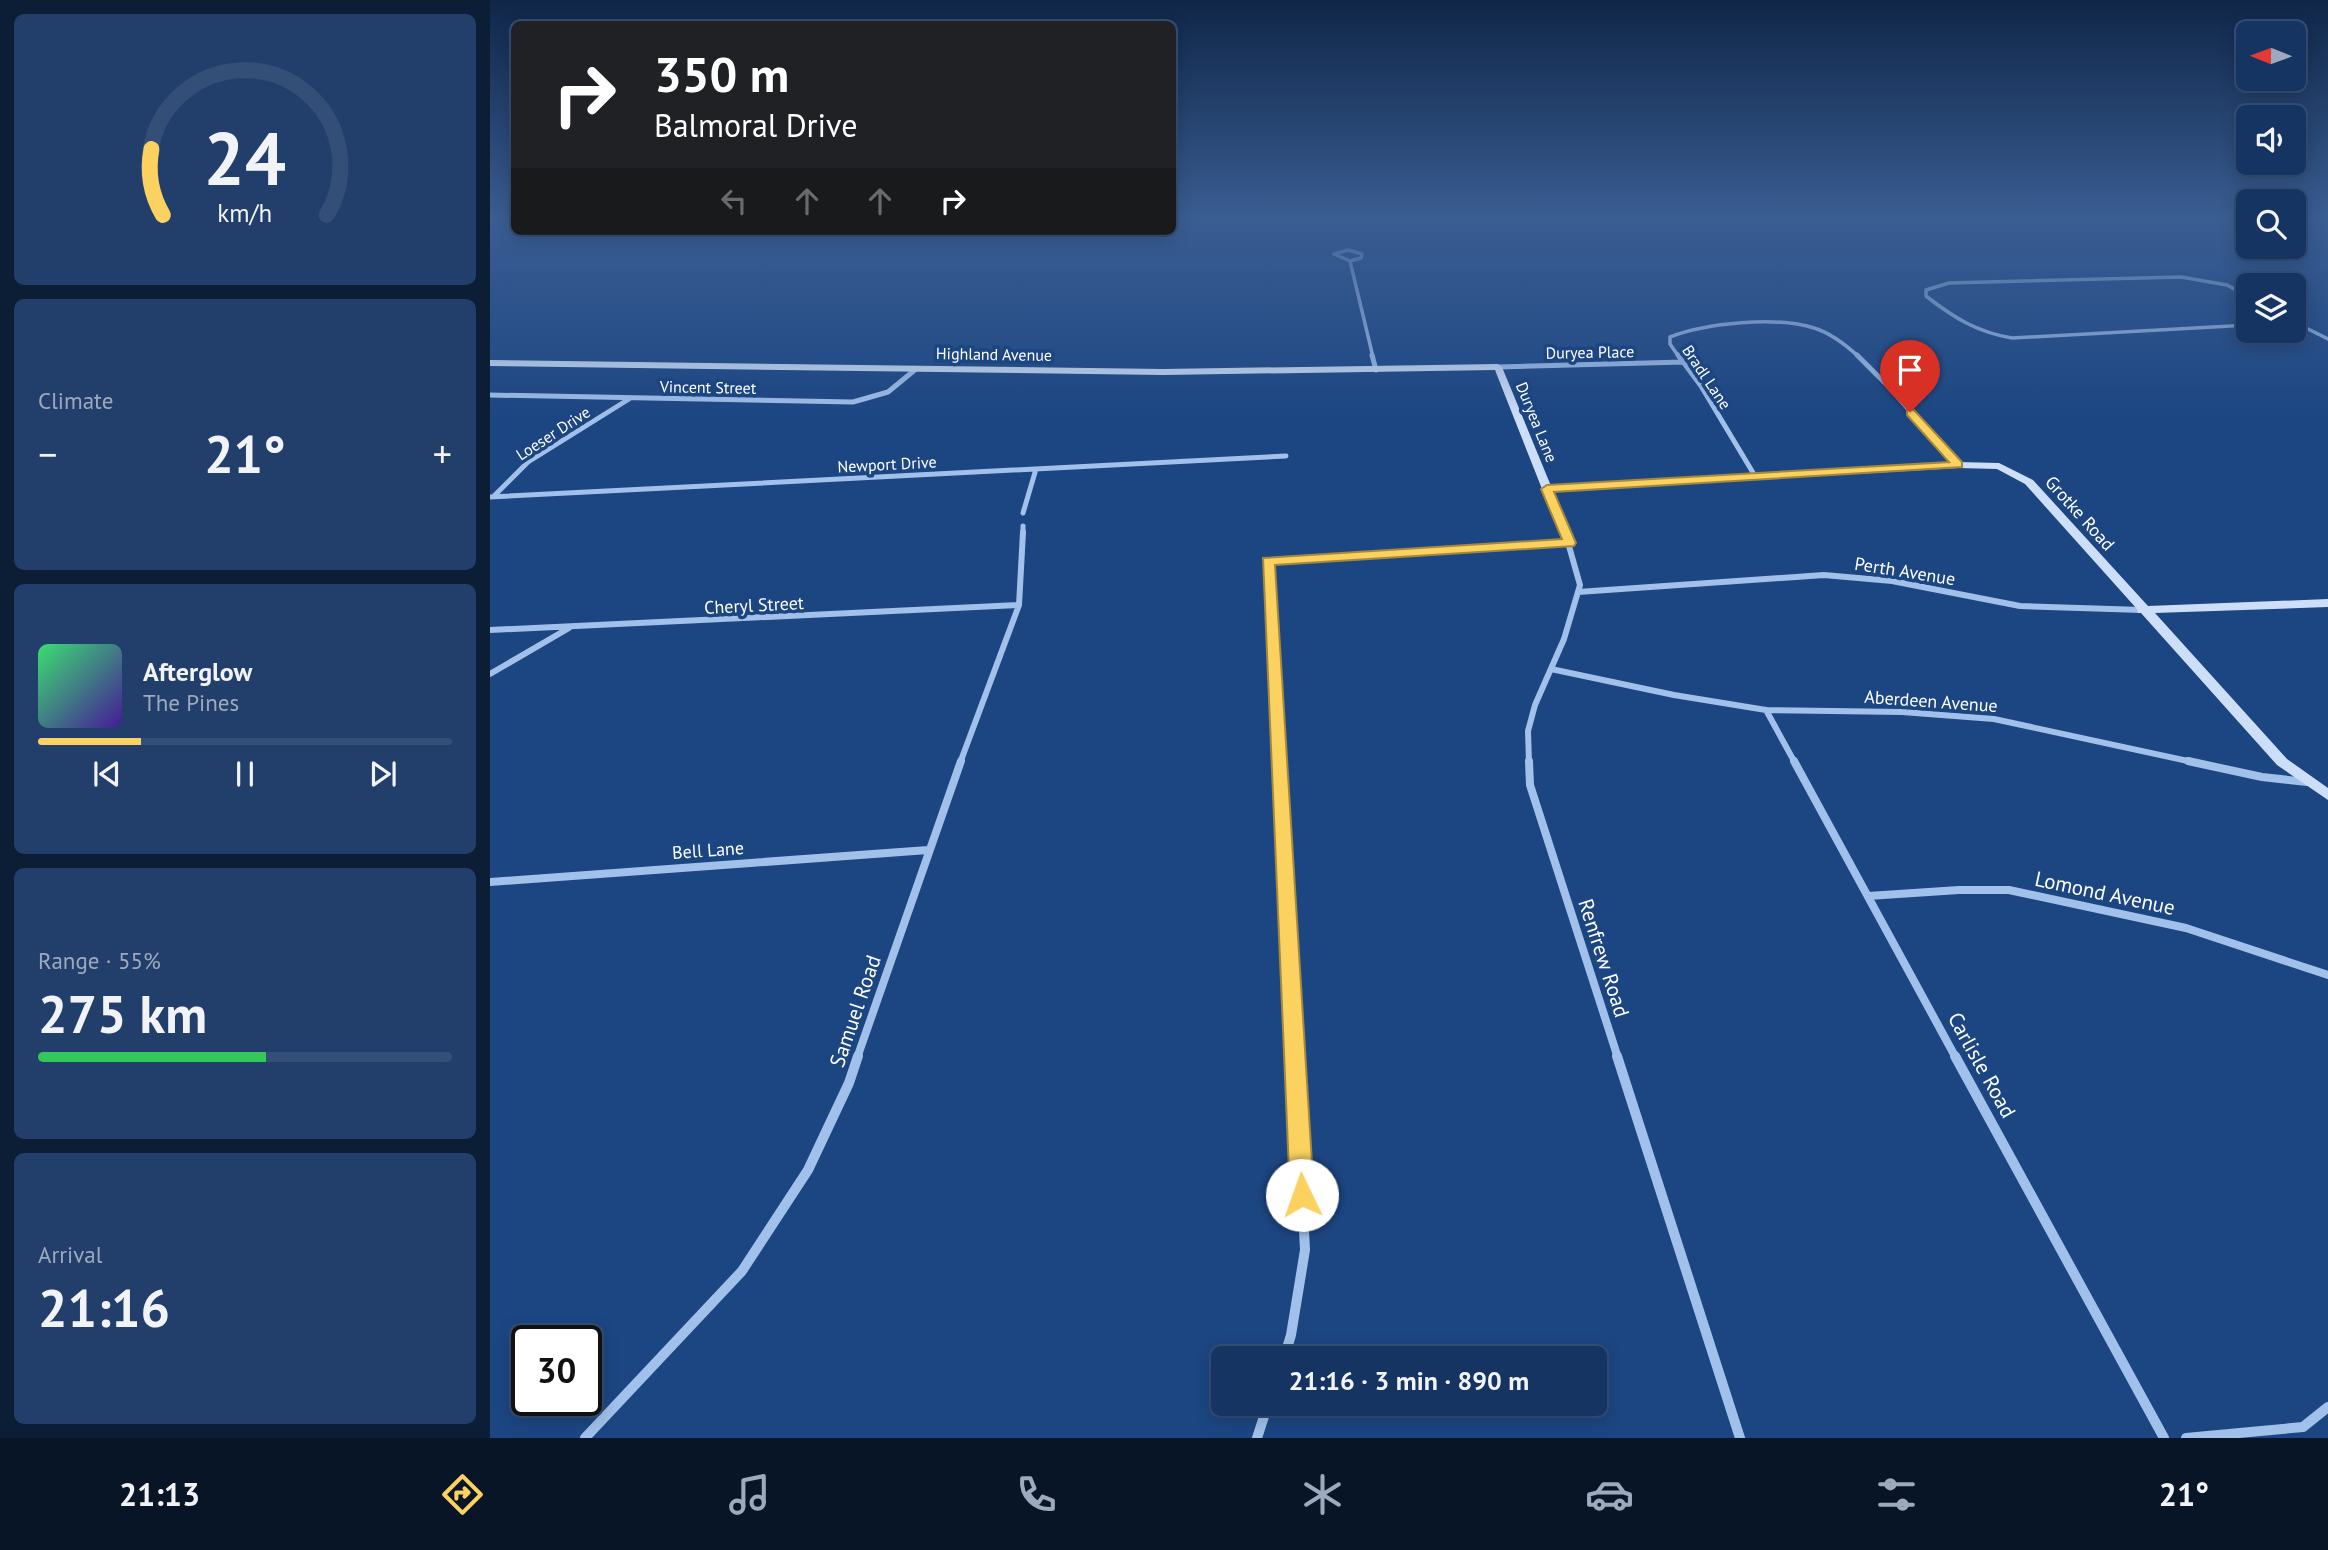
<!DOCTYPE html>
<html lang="en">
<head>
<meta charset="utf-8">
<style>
  :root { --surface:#153462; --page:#223f6b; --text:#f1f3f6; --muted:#9daabe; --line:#344f77; --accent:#fbd15f }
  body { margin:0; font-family:"PT Sans",sans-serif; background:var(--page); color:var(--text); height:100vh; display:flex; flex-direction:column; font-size:26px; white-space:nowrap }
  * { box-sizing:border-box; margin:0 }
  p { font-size:23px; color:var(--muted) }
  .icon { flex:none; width:38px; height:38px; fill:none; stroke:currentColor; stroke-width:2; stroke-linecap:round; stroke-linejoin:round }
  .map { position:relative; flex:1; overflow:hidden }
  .sheet { display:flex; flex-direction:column; gap:14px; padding:14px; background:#0c1d36; width:490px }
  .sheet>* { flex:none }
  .hud { position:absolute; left:21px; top:21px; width:665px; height:214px; border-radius:10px; box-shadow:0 4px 18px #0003,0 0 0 2px var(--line); background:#202124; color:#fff; overflow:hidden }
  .needle { width:46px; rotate:271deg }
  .tools { position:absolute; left:1746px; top:21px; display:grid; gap:14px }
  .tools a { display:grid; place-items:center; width:70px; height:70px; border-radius:10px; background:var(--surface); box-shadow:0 4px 18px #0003,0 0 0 2px var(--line); font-size:35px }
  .speed { position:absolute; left:21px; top:1325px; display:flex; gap:14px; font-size:35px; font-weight:700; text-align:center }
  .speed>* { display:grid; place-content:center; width:91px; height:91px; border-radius:50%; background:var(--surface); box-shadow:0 4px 18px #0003,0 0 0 2px var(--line); line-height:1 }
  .speed .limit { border:4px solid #111; border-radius:10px; background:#fff; color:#111 }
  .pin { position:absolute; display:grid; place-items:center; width:60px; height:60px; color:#fff; margin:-72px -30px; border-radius:50% 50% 50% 0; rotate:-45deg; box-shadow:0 0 7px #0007 }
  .pin .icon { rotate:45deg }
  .me { position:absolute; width:77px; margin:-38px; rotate:357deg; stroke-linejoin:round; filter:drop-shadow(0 0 5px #0008) }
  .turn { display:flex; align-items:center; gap:24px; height:147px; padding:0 28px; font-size:32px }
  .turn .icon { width:91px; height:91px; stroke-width:2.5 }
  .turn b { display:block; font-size:49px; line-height:60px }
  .lanes { display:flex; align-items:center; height:66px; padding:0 28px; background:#0003; justify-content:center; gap:35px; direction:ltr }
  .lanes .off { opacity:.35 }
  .big { font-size:52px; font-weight:600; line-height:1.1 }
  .sheet .tile { flex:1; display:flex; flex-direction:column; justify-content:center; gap:10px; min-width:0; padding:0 24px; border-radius:10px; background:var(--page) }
  .sheet .dial { align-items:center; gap:0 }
  .dial svg { height:182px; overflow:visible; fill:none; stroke:var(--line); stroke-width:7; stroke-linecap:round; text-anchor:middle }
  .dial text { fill:var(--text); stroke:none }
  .song { display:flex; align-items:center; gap:21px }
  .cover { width:84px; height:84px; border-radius:10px; background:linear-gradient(135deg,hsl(140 70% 55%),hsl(260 70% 35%)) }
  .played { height:7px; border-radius:4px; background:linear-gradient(90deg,var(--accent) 25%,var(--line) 25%) }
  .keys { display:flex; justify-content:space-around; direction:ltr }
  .heat { display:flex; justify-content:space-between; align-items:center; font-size:38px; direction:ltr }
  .charge { height:10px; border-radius:5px; background:linear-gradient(90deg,#34c759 55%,var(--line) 0) }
  .trip { position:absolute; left:721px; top:1346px; width:396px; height:70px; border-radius:10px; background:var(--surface); box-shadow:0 4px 18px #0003,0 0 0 2px var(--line); font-weight:600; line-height:70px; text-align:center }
  .tabs { display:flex; height:112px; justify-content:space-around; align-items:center; background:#081527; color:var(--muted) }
  .tabs .icon { width:49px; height:49px }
  .tabs .selected { color:var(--accent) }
  .tabs b { font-size:32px; color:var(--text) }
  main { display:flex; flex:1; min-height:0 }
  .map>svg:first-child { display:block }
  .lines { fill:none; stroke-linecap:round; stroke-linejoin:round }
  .street-far4 { stroke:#a1c1ea; stroke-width:3.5 }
  .street-far3 { stroke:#a1c1ea; stroke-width:5 }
  .street-far2 { stroke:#a1c1ea; stroke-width:6 }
  .street-far1 { stroke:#a1c1ea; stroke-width:8 }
  .street { stroke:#a1c1ea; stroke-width:10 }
  .secondary { fill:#cddef8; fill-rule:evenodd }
  .route { fill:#fbd15f; stroke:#a3883e; stroke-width:2 }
  .labels { text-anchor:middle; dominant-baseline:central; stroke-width:7; stroke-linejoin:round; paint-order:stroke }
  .far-street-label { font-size:16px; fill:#fff; stroke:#1c4682 }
  .street-label { font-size:18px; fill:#fff; stroke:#1c4682 }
  .near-street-label { font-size:21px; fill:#fff; stroke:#1c4682 }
</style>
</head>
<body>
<main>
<section class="sheet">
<div class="tile dial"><svg viewBox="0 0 100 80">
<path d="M14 69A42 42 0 1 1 86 69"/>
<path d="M14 69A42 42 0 0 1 9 40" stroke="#fbd15f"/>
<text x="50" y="56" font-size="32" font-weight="700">24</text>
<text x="50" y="72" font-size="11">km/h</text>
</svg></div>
<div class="tile"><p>Climate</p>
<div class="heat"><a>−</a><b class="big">21°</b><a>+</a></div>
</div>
<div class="tile">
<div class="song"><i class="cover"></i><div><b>Afterglow</b><p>The Pines</p></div></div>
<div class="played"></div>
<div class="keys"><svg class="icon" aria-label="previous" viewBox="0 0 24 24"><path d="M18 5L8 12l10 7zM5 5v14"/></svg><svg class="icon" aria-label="pause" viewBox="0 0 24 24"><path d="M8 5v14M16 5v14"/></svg><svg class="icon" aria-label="next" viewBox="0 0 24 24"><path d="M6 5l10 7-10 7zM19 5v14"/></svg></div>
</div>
<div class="tile"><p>Range · 55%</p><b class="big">275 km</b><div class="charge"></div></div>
<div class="tile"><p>Arrival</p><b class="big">21:16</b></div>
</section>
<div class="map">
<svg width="1838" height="1438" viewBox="0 0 1838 1438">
  <rect width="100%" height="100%" fill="#1c4682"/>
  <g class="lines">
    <path class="street-far4" d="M 858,250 L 872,254 L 871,258 L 860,261 L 844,254 Z
      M 860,261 L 883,357
      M 1759,297 L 1737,285 L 1691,277 L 1459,283 L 1436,290 L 1436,296 C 1464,318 1487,332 1522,338 L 1759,325
      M 1806,323 L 1838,339
      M 1189,357 L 1180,344 L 1180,337 C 1216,323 1286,316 1324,328 C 1341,333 1356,345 1369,357"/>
    <path class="street-far3" d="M 882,355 L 886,370
      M 1188,355 L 1211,386 L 1265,476
      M 1367,355 L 1400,388 L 1468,465
      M 1008,367 L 1193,362
      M 0,395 L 363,402 L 398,392 L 426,369
      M 1057,489 L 1076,534
      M 4,496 L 38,462 L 139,399
      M 0,497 L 796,456
      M 533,513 L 546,469
      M 533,534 L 533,526"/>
    <path class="street-far2" d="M 1088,592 L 1334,575 L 1402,581 L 1530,606 L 1652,610
      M 0,630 L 529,605
      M 1061,669 L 1184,695 L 1276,710 L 1412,712 L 1504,719 L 1707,763
      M 0,674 L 79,628
      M 1276,710 L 1305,763
      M 470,763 L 529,605 L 533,532
      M 789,763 L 778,561 L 1080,543
      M 1039,763 L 1038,731 L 1045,705 L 1074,639 L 1090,585 L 1075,532"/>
    <path class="street-far1" d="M 789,761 L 805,1058
      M 1039,761 L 1040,785 L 1128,1058
      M 1304,761 L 1466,1058
      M 1698,761 L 1772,777 L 1817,782
      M 0,882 L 438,850
      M 1378,896 L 1469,890 L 1519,890 L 1696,928 L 1838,975
      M 367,1058 L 471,761"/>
    <path class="street" d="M 1127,1056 L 1250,1438
      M 1465,1056 L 1674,1438
      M 794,1358 L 801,1335 L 815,1250 L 805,1056
      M 95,1438 L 252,1271 L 318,1170 L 359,1083 L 368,1056
      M 767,1438 L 778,1404
      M 1696,1438 L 1813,1427 L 1838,1407"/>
    <path class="secondary" d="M 0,360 L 673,369 L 1008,364 L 1012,367 L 1061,486 L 1468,462 L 1509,463 L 1543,480 L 1658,606 L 1838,599 L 1838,607 L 1665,613 L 1797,759 L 1838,788 L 1838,800 L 1787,765 L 1651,613 L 1648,613 L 1647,609 L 1535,484 L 1507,469 L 1468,468 L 1057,492 L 1052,489 L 1005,370 L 673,375 L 0,366 Z"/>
  </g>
  <linearGradient id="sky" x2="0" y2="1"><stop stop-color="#0f2648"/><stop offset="0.52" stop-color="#3a5d92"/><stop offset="1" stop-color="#3a5d92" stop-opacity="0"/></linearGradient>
  <rect width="1838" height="420" fill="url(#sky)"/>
  <path class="route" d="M 1417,410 L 1424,410 L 1472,462 L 1472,467 L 1064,492 L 1086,543 L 1084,546 L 785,565 L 824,1195 L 821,1203 L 812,1207 L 804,1203 L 800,1195 L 773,558 L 1072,539 L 1051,489 L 1057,485 L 1459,462 L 1417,415 Z"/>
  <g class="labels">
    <g class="far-street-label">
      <text transform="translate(1100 352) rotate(-1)">Duryea Place</text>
      <text transform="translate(504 354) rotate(1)">Highland Avenue</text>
      <text transform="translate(1217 377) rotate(56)">Bradl Lane</text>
      <text transform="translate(218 387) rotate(1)">Vincent Street</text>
      <text transform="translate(1047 422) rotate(68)">Duryea Lane</text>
      <text transform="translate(63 433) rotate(-33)">Loeser Drive</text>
      <text transform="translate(397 464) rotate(-3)">Newport Drive</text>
    </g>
    <g class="street-label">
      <text transform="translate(1590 513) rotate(48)">Grotke Road</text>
      <text transform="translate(1415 571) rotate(9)">Perth Avenue</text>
      <text transform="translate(264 605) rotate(-3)">Cheryl Street</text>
      <text transform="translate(1441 701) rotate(4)">Aberdeen Avenue</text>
      <text transform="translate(218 850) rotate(-4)">Bell Lane</text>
    </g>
    <g class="near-street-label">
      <text transform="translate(1615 893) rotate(12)">Lomond Avenue</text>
      <text transform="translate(1114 958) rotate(72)">Renfrew Road</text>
      <text transform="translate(365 1011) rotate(-71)">Samuel Road</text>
      <text transform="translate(1492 1065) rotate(61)">Carlisle Road</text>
    </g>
  </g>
</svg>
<div class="tools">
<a><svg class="needle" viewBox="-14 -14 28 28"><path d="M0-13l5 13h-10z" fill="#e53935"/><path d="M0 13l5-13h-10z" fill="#9daabe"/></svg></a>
<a><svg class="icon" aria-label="sound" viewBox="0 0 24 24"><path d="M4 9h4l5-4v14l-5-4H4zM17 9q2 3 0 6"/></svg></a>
<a><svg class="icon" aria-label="search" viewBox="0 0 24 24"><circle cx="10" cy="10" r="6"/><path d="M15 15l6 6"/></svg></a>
<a><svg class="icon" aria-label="layers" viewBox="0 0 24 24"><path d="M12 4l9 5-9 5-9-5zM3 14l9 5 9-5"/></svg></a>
</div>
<div class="speed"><div class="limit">30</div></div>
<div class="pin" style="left:1420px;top:412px;background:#d93025"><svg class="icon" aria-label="arrive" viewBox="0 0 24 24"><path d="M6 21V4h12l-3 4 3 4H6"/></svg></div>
<svg class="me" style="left:812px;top:1195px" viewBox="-20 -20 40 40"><circle r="19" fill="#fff"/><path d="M0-13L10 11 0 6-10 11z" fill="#fbd15f"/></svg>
<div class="trip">21:16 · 3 min · 890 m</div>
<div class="hud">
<div class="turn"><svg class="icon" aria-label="right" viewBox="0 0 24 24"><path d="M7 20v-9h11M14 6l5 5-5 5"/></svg><div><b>350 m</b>Balmoral Drive</div></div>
<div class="lanes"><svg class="icon off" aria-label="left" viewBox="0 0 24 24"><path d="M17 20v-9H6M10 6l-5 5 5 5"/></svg><svg class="icon off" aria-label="ahead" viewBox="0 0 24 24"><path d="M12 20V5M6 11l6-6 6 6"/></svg><svg class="icon off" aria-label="ahead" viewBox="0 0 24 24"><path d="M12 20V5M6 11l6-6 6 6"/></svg><svg class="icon" aria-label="right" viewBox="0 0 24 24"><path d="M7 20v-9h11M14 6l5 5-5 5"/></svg></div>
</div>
</div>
</main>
<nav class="tabs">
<b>21:13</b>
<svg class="icon selected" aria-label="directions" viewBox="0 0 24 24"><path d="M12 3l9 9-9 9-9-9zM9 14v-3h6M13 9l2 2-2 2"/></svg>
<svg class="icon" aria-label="music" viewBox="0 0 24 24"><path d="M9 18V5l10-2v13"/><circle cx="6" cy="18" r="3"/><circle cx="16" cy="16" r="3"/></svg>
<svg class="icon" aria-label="phone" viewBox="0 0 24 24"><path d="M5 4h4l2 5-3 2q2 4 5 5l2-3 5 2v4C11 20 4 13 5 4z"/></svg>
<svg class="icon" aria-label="climate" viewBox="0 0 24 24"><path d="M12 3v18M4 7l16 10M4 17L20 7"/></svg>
<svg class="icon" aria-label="car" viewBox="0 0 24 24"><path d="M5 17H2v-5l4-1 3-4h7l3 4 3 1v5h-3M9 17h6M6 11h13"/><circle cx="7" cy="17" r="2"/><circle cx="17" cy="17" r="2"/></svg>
<svg class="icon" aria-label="filters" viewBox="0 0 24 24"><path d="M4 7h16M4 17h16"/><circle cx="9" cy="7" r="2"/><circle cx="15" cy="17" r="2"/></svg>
<b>21°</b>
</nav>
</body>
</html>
